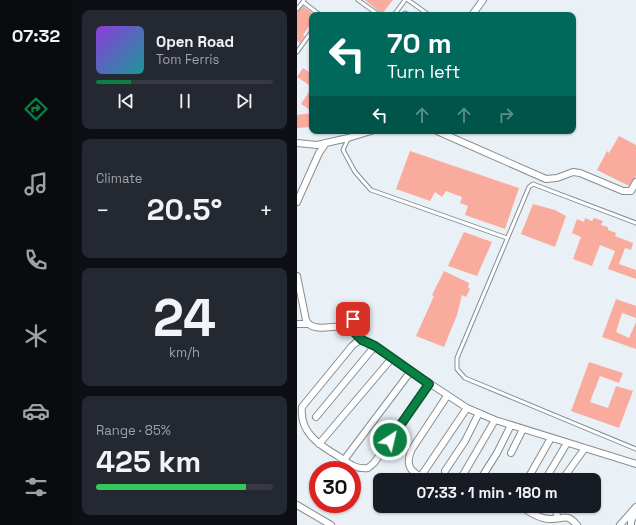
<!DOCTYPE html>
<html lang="en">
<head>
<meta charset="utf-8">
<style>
  :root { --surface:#171b24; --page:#242831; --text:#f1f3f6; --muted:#9ea1a6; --line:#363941; --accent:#0b8043 }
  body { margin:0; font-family:"Space Grotesk",sans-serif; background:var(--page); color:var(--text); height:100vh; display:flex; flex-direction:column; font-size:15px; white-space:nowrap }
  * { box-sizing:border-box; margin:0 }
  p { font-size:13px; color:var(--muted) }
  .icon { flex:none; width:22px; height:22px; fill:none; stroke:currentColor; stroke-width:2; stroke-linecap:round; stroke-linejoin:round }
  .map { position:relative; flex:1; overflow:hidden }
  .side { display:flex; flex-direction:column; gap:10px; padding:10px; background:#0d0f14; width:225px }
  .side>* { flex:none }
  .guide { position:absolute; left:12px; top:12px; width:267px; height:122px; border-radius:8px; box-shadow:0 1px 3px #0004; background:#00695c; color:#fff; overflow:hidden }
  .speed { position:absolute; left:12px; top:461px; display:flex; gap:8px; font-size:20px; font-weight:700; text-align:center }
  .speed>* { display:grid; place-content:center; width:52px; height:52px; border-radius:50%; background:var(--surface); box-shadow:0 1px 3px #0004; line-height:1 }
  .speed .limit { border:6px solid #d22; background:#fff; color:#111 }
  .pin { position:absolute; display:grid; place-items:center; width:34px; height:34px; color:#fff; margin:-17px; border-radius:8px; box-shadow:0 2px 6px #0006 }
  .me { position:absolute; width:44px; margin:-22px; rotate:35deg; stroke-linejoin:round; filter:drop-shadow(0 0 3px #0008) }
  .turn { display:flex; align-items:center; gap:14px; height:84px; padding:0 12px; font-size:18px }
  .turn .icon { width:52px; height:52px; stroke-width:2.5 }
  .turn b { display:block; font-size:28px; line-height:34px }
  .lanes { display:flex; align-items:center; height:38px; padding:0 12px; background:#0003; justify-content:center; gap:20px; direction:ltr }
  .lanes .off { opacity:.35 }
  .big { font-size:30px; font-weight:700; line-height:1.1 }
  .side .widget { flex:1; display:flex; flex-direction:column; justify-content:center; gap:6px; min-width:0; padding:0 14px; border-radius:8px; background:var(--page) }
  .side .dial { align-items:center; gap:0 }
  .dial b { font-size:52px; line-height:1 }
  .song { display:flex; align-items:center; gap:12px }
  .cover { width:48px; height:48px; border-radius:6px; background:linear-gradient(135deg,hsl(270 70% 55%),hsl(180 70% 35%)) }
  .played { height:4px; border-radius:2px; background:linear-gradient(90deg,var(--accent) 20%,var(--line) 20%) }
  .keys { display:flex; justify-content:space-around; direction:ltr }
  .heat { display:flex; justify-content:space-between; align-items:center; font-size:22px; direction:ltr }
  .charge { height:6px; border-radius:3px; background:linear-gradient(90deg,#34c759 85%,var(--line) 0) }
  .trip { position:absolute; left:76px; top:473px; width:228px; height:40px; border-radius:8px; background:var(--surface); box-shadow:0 1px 3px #0004; font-weight:700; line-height:40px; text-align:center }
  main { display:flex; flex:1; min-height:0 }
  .tabs { display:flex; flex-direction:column; width:72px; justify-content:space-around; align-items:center; background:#090b0e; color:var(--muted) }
  .tabs .icon { width:28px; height:28px }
  .tabs .on { color:var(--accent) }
  .tabs b { font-size:18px; color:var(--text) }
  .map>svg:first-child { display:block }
  .building { fill:#f9ac9e }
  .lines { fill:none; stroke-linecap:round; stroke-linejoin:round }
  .service-casing { stroke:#878e93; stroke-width:5 }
  .minor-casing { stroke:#878e93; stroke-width:8 }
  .service { stroke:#fff; stroke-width:3 }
  .minor { stroke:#fff; stroke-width:6 }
  .route-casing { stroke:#07532c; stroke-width:10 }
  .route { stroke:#0b8043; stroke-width:7 }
</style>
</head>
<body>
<main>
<nav class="tabs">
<b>07:32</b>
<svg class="icon on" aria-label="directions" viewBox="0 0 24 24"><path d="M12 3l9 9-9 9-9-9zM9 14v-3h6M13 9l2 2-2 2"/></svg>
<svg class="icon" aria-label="music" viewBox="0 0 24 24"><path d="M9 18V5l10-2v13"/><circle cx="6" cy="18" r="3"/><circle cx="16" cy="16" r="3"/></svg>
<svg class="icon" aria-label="phone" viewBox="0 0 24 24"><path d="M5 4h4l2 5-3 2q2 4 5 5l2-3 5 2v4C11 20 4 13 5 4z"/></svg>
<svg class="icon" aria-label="climate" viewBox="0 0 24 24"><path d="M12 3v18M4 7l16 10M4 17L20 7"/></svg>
<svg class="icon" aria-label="car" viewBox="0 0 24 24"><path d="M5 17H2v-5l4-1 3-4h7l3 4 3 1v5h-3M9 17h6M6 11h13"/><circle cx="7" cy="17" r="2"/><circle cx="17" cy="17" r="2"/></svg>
<svg class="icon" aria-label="filters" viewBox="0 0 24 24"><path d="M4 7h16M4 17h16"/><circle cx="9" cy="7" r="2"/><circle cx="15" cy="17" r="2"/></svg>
</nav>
<section class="side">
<div class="widget">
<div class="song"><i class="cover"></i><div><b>Open Road</b><p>Tom Ferris</p></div></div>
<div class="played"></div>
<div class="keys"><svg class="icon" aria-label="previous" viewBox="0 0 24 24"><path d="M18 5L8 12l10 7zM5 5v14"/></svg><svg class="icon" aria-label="pause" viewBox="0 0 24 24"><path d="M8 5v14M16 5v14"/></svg><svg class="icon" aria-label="next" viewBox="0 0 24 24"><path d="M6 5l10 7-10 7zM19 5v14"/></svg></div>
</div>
<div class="widget"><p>Climate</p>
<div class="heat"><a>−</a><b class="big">20.5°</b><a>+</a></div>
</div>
<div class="widget dial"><b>24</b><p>km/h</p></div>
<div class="widget"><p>Range · 85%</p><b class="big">425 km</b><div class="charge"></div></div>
</section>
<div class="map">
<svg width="339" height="525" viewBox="0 0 339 525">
  <rect width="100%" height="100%" fill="#e9f1f6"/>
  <path class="building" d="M 68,0 L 96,0 L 85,14 Z
    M 6,6 L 18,15 L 15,15 L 15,22 L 6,35 L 8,36 L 3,43 L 0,41 L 0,12 Z
    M 6,68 L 15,74 L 15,111 L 4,104 L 15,87 L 0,77 Z
    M 15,113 L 15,127 L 0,128 L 0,115 Z
    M 322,136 L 339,145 L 339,176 L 332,186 L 300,170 L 310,151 L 312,153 Z
    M 113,151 L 222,188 L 208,229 L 168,215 L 171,206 L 163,203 L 165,197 L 149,191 L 145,197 L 138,192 L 133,201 L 99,189 Z
    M 236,204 L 258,210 L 269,216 L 258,247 L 224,234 Z
    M 288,218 L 295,221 L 297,218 L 306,221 L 304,225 L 311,227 L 311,230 L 319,233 L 318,236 L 336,243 L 334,250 L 328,248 L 322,264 L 339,270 L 339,279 L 311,269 L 318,251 L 303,245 L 295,266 L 276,259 L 284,237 L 275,233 L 280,219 L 287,222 Z
    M 167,232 L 195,242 L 180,276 L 151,266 Z
    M 147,271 L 172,283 L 171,288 L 173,289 L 169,297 L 165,295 L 160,315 L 147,347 L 119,336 L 137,296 L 135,295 Z
    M 319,299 L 339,306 L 339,318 L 325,313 L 319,332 L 332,338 L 339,322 L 339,349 L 305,337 Z
    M 292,362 L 326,373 L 322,383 L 303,376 L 293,402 L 311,408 L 319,386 L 336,391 L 322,428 L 274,411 Z"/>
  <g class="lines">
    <g class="service-casing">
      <path id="service" d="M 7,0 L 6,2 L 23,15
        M 61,0 L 82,15
        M 111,0 L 132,15
        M 0,9 L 6,2
        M 97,15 L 108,0
        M 106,15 L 108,13 L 112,15
        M 0,52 L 15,31
        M 51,139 L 46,150 L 58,172 L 74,190 L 210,238
        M 339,223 L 236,184 L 232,187 L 160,358 L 160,369 L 168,378 L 339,449"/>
    </g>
    <g class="minor-casing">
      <path id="minor" d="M 175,15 L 186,0
        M 140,131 L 249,179 L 260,178 L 276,172 L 283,173 L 326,191 L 334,191 L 339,182
        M 0,143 L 20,145 L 51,138 L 74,131
        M 0,202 L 22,153 L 29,143
        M 0,276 L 9,320 C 15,334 38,324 50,327 L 54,329 L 65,340
        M 57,319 L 57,332
        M 0,324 L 10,324
        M 170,408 L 198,420 L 339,464
        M 19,417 L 77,347
        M 22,444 L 95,358
        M 214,453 L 226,429
        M 47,460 L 114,371
        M 148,471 L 168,441 L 182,413
        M 124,476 L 170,408 L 70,342 C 63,339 59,342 55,346 L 5,407 C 2,432 22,445 41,456 C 51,463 59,470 71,468 L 77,463 L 132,384
        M 130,480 C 114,472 107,467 115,449 L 150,396
        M 163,480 L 198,420
        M 183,480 L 200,453 L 214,425
        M 230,480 L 254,438
        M 248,480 L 270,443
        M 265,480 L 288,448
        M 0,505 L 34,525
        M 224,506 C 232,512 243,519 253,519 C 266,520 269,512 280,525
        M 259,506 L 260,518
        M 323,525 L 339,507
        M 334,525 L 334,521 L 339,512"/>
    </g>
    <use href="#service" class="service"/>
    <use href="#minor" class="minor"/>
  </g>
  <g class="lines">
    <g class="route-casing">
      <path id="route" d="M 56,319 L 57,332 L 65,340 L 78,346 L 132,384 L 93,440"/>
    </g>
    <use href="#route" class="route"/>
  </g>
</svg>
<div class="speed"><div class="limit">30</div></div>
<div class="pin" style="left:56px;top:319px;background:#d93025"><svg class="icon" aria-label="arrive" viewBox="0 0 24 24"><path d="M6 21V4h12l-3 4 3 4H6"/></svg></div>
<svg class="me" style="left:93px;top:440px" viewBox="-20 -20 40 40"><circle r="17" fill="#0b8043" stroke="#fff" stroke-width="3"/><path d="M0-11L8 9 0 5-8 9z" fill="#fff"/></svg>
<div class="trip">07:33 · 1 min · 180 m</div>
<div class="guide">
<div class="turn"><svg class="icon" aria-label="left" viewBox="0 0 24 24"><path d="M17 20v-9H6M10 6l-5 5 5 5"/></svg><div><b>70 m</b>Turn left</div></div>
<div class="lanes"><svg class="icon" aria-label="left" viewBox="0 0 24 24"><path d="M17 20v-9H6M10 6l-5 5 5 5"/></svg><svg class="icon off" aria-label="ahead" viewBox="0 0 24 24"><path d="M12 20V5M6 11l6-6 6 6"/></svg><svg class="icon off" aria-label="ahead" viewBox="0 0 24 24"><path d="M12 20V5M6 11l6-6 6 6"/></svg><svg class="icon off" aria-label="right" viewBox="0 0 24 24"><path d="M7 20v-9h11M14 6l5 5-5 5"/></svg></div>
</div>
</div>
</main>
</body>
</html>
